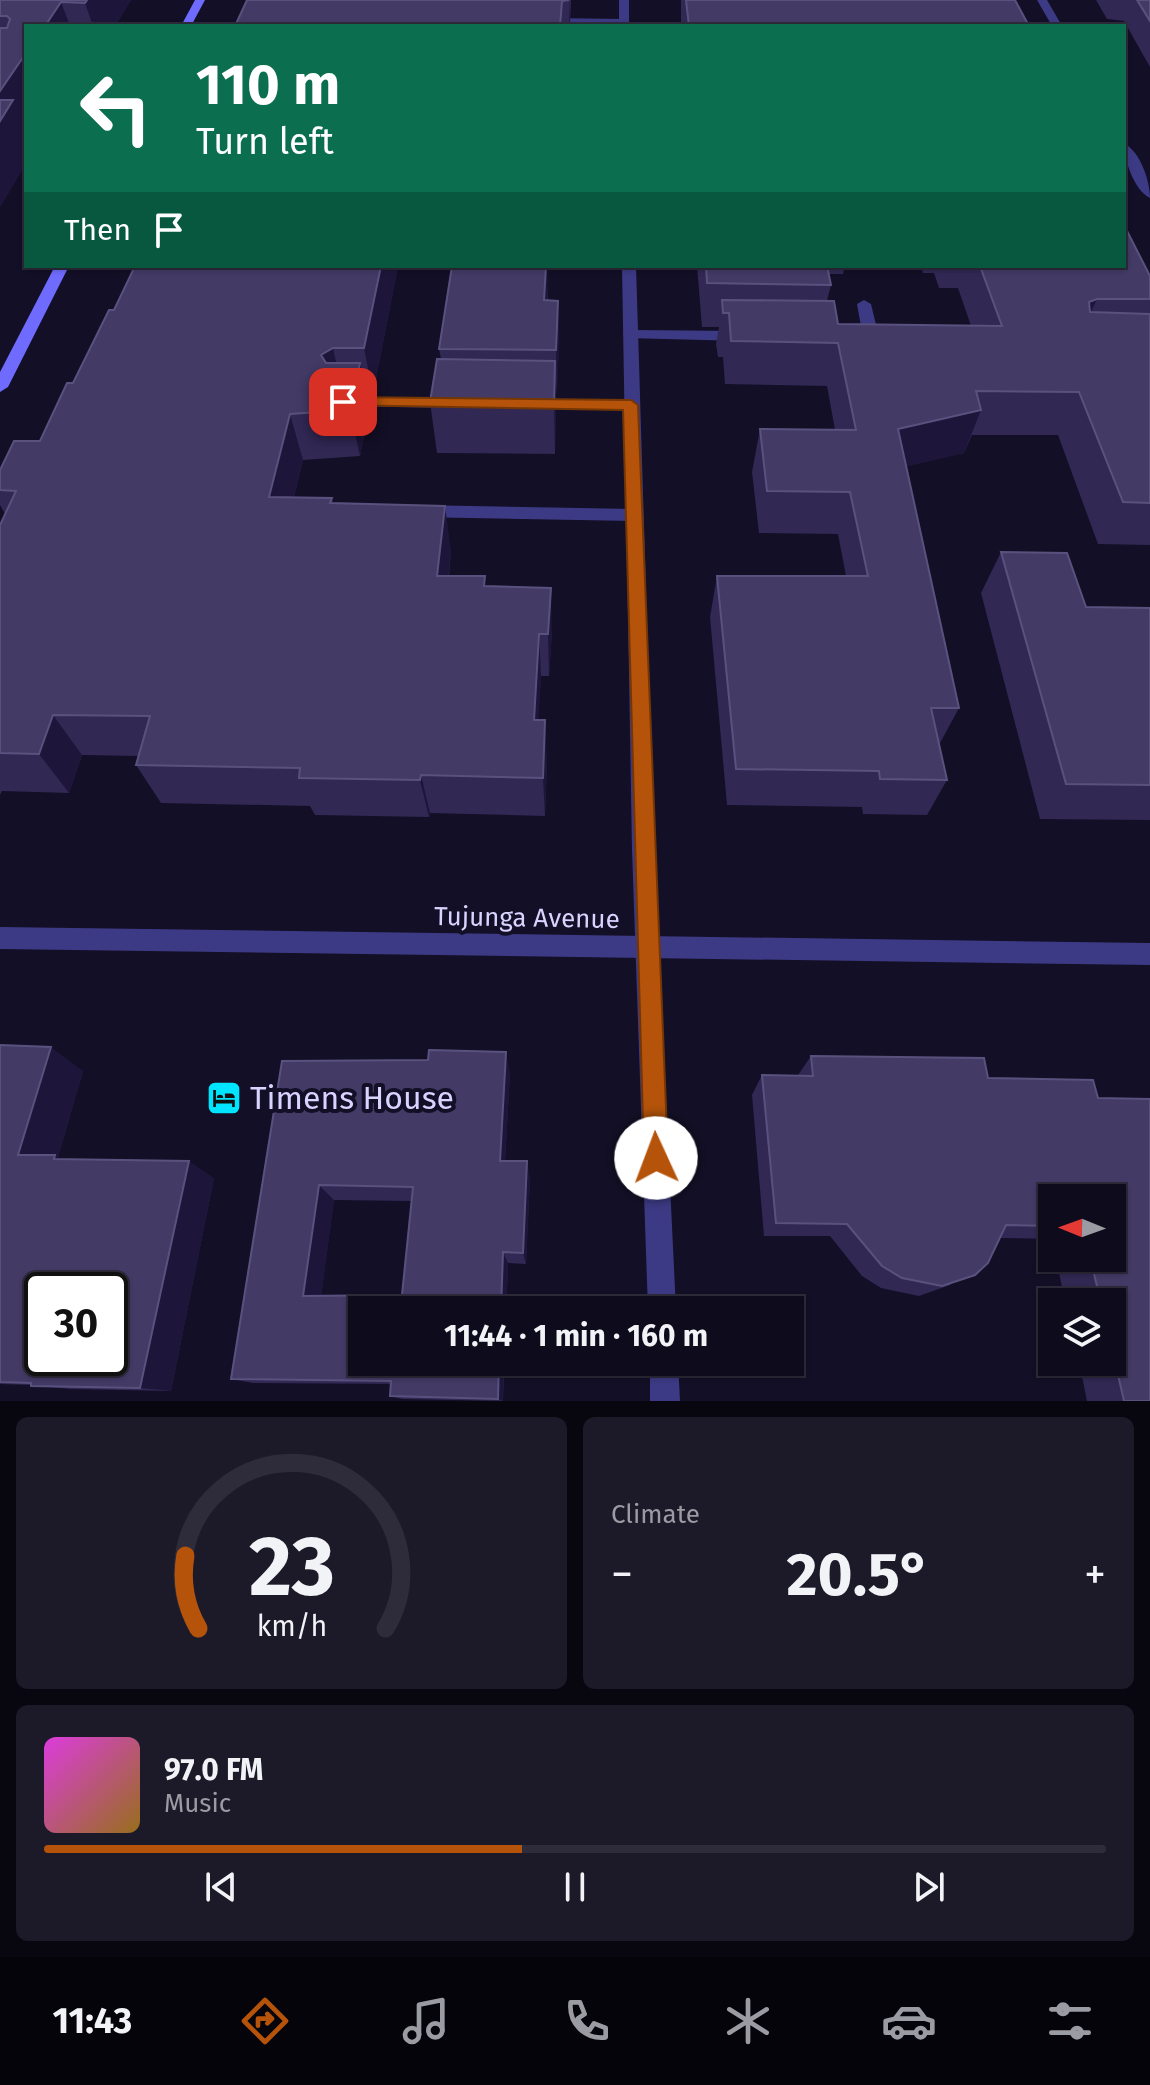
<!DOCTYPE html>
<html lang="en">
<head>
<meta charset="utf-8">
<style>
  :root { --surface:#0e0b1c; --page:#1c1929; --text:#f1f3f6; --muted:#9b9ba3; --line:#2e2b3b; --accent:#b45309 }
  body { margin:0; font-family:"Fira Sans",sans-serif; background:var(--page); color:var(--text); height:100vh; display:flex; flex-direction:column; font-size:30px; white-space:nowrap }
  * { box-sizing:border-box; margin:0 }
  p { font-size:26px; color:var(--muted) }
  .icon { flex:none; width:44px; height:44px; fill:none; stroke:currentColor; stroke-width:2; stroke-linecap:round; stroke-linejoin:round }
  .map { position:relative; height:1401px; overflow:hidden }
  .side { display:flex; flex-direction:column; gap:16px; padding:16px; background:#08060f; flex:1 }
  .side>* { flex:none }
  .guide { position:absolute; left:24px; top:24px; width:1102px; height:244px; border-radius:0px; box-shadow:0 2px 6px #0004,0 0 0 2px var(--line); background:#0b6e4f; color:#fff; overflow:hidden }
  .needle { width:52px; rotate:271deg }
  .tools { position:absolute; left:1038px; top:1184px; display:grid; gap:16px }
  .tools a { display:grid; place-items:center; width:88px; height:88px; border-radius:0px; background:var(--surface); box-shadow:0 2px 6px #0004,0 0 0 2px var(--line); font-size:40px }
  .speed { position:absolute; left:24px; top:1272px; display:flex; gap:16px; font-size:40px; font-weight:700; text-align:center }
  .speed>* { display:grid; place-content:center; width:104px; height:104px; border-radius:50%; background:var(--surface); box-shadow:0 2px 6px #0004,0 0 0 2px var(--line); line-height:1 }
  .speed .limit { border:4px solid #111; border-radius:12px; background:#fff; color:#111 }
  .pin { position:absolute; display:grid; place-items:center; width:68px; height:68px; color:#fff; margin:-34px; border-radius:16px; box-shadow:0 4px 12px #0006 }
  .me { position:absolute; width:88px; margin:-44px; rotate:358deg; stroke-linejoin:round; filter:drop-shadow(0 0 6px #0008) }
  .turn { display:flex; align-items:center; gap:28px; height:168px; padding:0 40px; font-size:36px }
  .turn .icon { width:104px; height:104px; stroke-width:2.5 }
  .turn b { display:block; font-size:56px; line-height:68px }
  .then { display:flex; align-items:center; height:76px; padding:0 40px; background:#0003; gap:16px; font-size:30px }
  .big { font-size:60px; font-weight:700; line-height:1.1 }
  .side .widget { flex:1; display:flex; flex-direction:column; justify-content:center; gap:12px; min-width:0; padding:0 28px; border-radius:12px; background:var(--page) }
  .side .dial { align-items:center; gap:0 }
  .dial svg { height:208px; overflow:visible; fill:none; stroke:var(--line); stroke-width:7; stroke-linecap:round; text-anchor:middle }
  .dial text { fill:var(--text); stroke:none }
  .song { display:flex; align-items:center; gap:24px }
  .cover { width:96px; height:96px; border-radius:12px; background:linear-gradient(135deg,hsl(300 70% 55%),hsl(40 70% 35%)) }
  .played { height:8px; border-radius:4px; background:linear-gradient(90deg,var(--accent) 45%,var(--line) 45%) }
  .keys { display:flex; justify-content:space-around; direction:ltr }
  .heat { display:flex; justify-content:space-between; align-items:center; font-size:44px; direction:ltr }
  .side .tiles { flex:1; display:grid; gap:16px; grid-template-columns:1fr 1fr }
  .widget:last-child { grid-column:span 2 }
  .trip { position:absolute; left:348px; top:1296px; width:456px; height:80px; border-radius:0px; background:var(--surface); box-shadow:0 2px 6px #0004,0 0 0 2px var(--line); font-weight:700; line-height:80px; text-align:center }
  .menu { display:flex; height:128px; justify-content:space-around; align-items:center; background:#06040b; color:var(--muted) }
  .menu .icon { width:56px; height:56px }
  .menu .current { color:var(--accent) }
  .menu b { font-size:36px; color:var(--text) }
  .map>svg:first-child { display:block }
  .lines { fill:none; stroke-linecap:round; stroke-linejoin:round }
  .service { fill:#3d3a85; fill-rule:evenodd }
  .minor { fill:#3d3a85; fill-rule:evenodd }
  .tertiary { fill:#3d3a85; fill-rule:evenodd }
  .secondary { fill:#6f6bff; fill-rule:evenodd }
  .wall { fill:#312854; fill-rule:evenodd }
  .shaded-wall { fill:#1d163a }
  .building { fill:#433a66; stroke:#5a527e; stroke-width:2; fill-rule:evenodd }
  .route { fill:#b45309; stroke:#753606; stroke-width:2 }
  .labels { text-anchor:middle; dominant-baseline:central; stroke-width:8; stroke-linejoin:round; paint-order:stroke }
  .street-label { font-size:26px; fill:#d9d4ff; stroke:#130f26 }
  .near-poi-label { font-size:32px; fill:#d9d4ff; stroke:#130f26; text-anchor:start }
</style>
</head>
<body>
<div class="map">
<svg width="1150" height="1401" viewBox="0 0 1150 1401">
  <rect width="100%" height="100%" fill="#130f26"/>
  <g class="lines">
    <path class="service" d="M 545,18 L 624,19 L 629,22 L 624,25 L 541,23 L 541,19 Z
      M 864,300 L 871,304 L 879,337 C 873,344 857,344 851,337 L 862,332 L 857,304 Z
      M 631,330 L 743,331 L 751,336 L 743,341 L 626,338 L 623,335 Z
      M 343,397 L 455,398 L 463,403 L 455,408 L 337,406 L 335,402 Z
      M 531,399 L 631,400 L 639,405 L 631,410 L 525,408 L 525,400 Z
      M 418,505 L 634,509 L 643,515 L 634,521 L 418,517 L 409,511 Z"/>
    <path class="minor" d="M 619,0 L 629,0 L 629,26 L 619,26 Z
      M 1037,0 L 1047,0 L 1062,26 L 1052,26 Z
      M 1124,143 C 1140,152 1150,180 1150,198 C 1134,190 1124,160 1124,143 Z
      M 622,266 L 636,266 L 654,849 L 676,1310 L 648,1310 L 632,849 Z
      M 650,1362 L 678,1362 L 680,1401 L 650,1401 Z"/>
    <path class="tertiary" d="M 0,927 L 1150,943 L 1150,965 L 0,949 Z"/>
    <path class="secondary" d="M 195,0 L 205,0 L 191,26 L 181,26 Z
      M 55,266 L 69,266 L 8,387 L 0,392 L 0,372 Z"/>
  </g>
  <path class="wall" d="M 0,0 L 131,0 L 115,26 L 26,26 L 26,163 L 0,207 Z
    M 247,0 L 571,0 L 570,26 L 235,26 Z
    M 681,0 L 1015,0 L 1029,26 L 681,26 Z
    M 1096,0 L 1150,0 L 1150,67 L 1124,21 L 1107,19 Z
    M 398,266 L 373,394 L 367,394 L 370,409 L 360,456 L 303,460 L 294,497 L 332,498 L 333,503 L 451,551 L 449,576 L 486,586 L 552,631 L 549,676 L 541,676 L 538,720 L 547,760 L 545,816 L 430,813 L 429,817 L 315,815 L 310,806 L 161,803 L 136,765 L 139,756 L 82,755 L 69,793 L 2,791 L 0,795 L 0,525 L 5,514 L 0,505 L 0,470 L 40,441 L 114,310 Z
    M 697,266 L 845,266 L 843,274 L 829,274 L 831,285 L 827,301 L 838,324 L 971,326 L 958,288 L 939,288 L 934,273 L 923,273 L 921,266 L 1124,266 L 1150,276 L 1150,545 L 1098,544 L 1058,435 L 972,435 L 964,453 L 906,466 L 959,708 L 939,745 L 947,780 L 927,815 L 863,814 L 862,807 L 727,805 L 710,617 L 717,576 L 846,576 L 838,534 L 759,533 L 752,472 L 760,429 L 835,430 L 827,386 L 725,384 L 723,357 L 718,357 L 716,344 L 719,327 L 702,327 Z
    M 548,291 L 548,300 L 558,301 L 559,348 L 556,396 L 555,454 L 437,453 L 430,402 L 441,359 L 439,349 Z
    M 1001,552 L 1086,607 L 1150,608 L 1150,820 L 1040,819 L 981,593 Z
    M 0,1045 L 83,1071 L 58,1157 L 61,1159 L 214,1178 L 171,1391 L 70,1389 L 31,1385 L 0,1384 Z
    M 811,1056 L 988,1078 L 1093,1080 L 1150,1401 L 1087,1401 L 1079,1362 L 1112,1362 L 1112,1302 L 1065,1302 L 1056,1258 L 1112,1258 L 1112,1198 L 1052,1198 L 1052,1241 L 1052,1239 L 1000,1238 L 950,1285 L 919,1296 L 881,1288 L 862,1276 L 830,1236 L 764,1236 L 752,1095 L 762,1075 L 798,1075 Z
    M 282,1061 L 510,1073 L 505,1161 L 530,1177 L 526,1264 L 508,1263 L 503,1401 L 402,1399 L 390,1396 L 391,1384 L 253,1383 L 231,1379 ZM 334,1200 L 412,1201 L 402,1295 L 321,1296 Z"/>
  <path class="shaded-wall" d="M 87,0 L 131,0 L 115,26 L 93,26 L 85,3 Z
    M 569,0 L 570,26 L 569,26 Z
    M 61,2 L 70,26 L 45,26 Z
    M 26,53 L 26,163 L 0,207 L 0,91 Z
    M 381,266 L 398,266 L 373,394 L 364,348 Z
    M 546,266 L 547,266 L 548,291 L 545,346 L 544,300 Z
    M 1097,299 L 1077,342 L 1089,302 Z
    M 558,301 L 559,348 L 557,396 L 556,350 Z
    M 333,348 L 343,394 L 321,355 Z
    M 555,361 L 556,412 L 555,454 L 554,403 Z
    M 360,363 L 370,409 L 360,456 L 350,410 Z
    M 981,410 L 964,453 L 884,472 L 898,429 Z
    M 290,414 L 303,460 L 283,542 L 269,497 Z
    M 445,506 L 451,551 L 444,619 L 437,576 Z
    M 551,588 L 552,631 L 549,676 L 548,634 Z
    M 539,634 L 541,676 L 536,760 L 534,720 Z
    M 53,715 L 82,755 L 69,793 L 39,754 Z
    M 545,720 L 547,760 L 545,816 L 543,778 Z
    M 421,775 L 430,813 L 429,817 L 420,780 Z
    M 51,1047 L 83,1071 L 58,1157 L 88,1173 L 18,1155 Z
    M 506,1052 L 510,1073 L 504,1177 L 500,1161 Z
    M 189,1161 L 214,1178 L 171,1391 L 140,1388 Z
    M 527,1161 L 530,1177 L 526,1264 L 523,1253 Z
    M 319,1185 L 334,1200 L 320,1305 L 303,1296 Z
    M 503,1252 L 508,1263 L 506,1310 L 501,1310 Z
    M 499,1362 L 504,1362 L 503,1401 L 498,1399 Z"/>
  <path class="building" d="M 0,0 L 87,0 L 85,3 L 61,2 L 45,26 L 26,26 L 26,53 L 0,91 L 0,28 L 7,28 L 10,19 L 7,16 L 0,16 Z
    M 247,0 L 569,0 L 562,1 L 560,26 L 235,26 Z
    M 686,0 L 1015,0 L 1029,26 L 689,26 Z
    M 1137,0 L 1150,0 L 1150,21 Z
    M 0,100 L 13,100 L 0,121 Z
    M 1124,225 L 1150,276 L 1150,299 L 1097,299 L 1089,302 L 1090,312 L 1150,314 L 1150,503 L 1123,502 L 1079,392 L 976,391 L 981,410 L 898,429 L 959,708 L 931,708 L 947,780 L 880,779 L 879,771 L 736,769 L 717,576 L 868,576 L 850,492 L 767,491 L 760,429 L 856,430 L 838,343 L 731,341 L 729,313 L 723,313 L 722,300 L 834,301 L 838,324 L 1002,326 L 980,266 L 1124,266 Z
    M 135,266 L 381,266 L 364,348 L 333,348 L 321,355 L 326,363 L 360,363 L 350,410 L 290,414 L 269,497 L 332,498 L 330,503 L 445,506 L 437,576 L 485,576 L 484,586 L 551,588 L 548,634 L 539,634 L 534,720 L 545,720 L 543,778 L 421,775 L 420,780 L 299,778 L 300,768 L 136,765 L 150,716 L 53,715 L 39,754 L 0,753 L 0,525 L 16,491 L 0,490 L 0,470 L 14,441 L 40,441 L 67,383 L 73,383 L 109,310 L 114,310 Z
    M 452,266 L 546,266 L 544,300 L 558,301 L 556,350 L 439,349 Z
    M 706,266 L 827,266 L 831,285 L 707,283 Z
    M 437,359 L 555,361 L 554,403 L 430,402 Z
    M 1001,552 L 1067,553 L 1086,607 L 1150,608 L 1150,785 L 1066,784 Z
    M 0,1045 L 51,1047 L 18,1155 L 55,1155 L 54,1159 L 189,1161 L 140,1388 L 31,1386 L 31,1383 L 0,1382 ZM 42,1290 L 110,1290 L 110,1358 L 42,1358 Z
    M 429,1050 L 506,1052 L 500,1161 L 527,1161 L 523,1253 L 503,1252 L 501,1310 L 362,1310 L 362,1362 L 499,1362 L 498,1399 L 390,1396 L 391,1381 L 231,1379 L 282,1061 L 428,1060 ZM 319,1185 L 413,1187 L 402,1295 L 303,1296 Z
    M 811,1056 L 984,1058 L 988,1078 L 1093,1080 L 1098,1098 L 1150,1099 L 1150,1401 L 1124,1401 L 1112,1349 L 1112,1302 L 1101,1302 L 1090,1258 L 1112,1258 L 1112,1198 L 1052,1198 L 1052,1226 L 1006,1225 L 988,1263 L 975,1275 L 942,1286 L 902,1278 L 882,1266 L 847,1224 L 776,1223 L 762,1075 L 813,1076 Z"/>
  <path class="route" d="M 343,397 L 631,400 L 638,405 L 668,1158 L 664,1166 L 656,1170 L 647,1166 L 644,1158 L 623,410 L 338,405 L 336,402 Z"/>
  <defs>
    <g id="hotel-square" transform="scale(1.8)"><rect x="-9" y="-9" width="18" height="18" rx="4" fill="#00e5ff" stroke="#130f26"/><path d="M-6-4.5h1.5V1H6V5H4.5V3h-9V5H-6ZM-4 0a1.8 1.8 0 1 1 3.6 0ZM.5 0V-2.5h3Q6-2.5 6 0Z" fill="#111"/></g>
  </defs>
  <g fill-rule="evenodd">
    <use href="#hotel-square" x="224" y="1098"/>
  </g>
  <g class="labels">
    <g class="street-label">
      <text transform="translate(527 918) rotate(1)">Tujunga Avenue</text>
    </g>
    <g class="near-poi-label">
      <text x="250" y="1098">Timens House</text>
    </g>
  </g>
</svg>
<div class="tools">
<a><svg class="needle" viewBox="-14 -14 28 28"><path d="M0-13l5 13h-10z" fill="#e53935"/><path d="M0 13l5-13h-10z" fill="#9b9ba3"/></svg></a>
<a><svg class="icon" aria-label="layers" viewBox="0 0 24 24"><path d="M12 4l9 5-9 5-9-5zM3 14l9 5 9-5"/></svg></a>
</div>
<div class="speed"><div class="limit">30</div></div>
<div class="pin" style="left:343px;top:402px;background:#d93025"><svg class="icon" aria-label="arrive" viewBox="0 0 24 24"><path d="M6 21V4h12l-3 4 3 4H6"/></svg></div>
<svg class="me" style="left:656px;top:1158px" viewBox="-20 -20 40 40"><circle r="19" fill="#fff"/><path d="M0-13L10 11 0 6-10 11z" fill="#b45309"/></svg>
<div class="trip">11:44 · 1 min · 160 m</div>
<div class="guide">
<div class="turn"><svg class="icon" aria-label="left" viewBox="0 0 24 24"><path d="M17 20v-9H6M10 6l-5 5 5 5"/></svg><div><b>110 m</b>Turn left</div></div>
<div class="then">Then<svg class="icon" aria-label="arrive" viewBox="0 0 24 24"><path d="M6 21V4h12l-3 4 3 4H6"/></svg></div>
</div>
</div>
<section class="side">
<div class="tiles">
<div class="widget dial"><svg viewBox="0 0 100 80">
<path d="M14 69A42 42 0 1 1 86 69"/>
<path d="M14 69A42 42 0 0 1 9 41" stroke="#b45309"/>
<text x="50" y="56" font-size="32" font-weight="700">23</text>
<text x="50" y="72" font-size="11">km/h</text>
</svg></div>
<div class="widget"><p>Climate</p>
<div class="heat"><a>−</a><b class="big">20.5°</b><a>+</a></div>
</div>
<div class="widget">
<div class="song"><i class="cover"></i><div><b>97.0 FM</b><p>Music</p></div></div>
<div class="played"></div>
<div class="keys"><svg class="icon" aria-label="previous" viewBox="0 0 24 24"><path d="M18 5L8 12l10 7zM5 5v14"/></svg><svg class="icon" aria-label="pause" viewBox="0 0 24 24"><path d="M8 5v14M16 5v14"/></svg><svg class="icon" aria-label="next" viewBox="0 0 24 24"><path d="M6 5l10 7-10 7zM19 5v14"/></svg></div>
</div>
</div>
</section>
<nav class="menu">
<b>11:43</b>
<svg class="icon current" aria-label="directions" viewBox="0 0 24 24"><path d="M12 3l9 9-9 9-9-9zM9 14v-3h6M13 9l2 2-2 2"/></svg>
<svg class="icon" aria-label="music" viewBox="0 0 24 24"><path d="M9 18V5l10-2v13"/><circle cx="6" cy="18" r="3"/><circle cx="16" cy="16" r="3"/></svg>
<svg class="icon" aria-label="phone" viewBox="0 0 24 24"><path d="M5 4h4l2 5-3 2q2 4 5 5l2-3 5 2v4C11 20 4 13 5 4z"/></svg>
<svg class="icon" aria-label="climate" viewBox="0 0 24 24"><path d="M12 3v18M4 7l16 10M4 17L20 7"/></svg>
<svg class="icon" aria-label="car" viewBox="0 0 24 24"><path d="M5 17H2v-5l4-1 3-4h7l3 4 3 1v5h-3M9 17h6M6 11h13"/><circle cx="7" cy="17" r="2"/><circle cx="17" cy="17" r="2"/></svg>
<svg class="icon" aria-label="filters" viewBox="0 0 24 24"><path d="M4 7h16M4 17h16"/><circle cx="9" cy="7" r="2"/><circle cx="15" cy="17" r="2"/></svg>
</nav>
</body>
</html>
